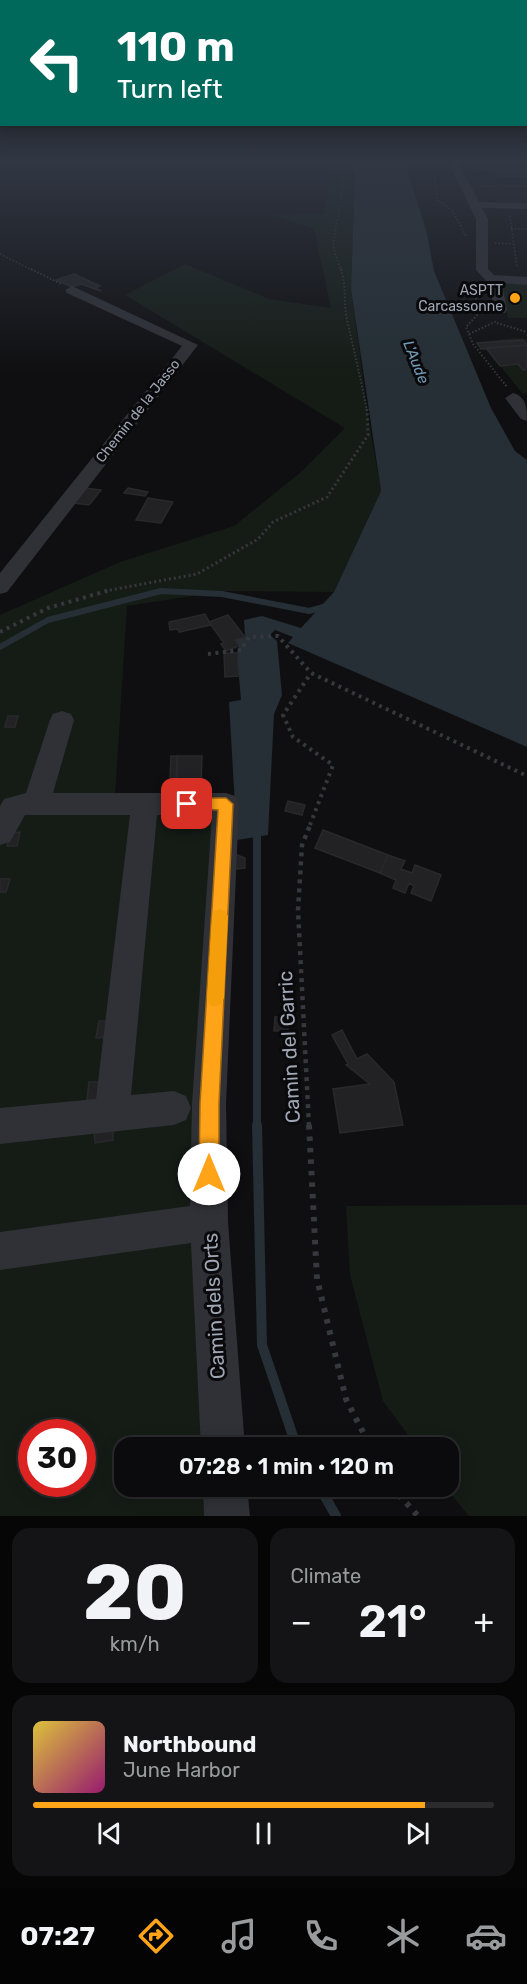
<!DOCTYPE html>
<html lang="en">
<head>
<meta charset="utf-8">
<style>
  :root { --surface:#0b0b0d; --page:#141416; --text:#f1f3f6; --muted:#9a9b9d; --line:#2b2b2e; --accent:#ffa319 }
  body { margin:0; font-family:Rubik,sans-serif; background:var(--page); color:var(--text); height:100vh; display:flex; flex-direction:column; font-size:22px; white-space:nowrap }
  * { box-sizing:border-box; margin:0 }
  p { font-size:20px; color:var(--muted) }
  .icon { flex:none; width:33px; height:33px; fill:none; stroke:currentColor; stroke-width:2; stroke-linecap:round; stroke-linejoin:round }
  .map { position:relative; height:1516px; overflow:hidden }
  .panel { display:flex; flex-direction:column; gap:12px; padding:12px; background:#060607; flex:1 }
  .panel>* { flex:none }
  .banner { position:absolute; left:0px; top:0px; width:528px; height:126px; box-shadow:0 3px 15px #0003,0 0 0 2px var(--line); background:#00695c; color:#fff; overflow:hidden }
  .speed { position:absolute; left:18px; top:1419px; display:flex; gap:12px; font-size:30px; font-weight:700; text-align:center }
  .speed>* { display:grid; place-content:center; width:78px; height:78px; border-radius:50%; background:var(--surface); box-shadow:0 3px 15px #0003,0 0 0 2px var(--line); line-height:1 }
  .speed .limit { border:9px solid #d22; background:#fff; color:#111 }
  .pin { position:absolute; display:grid; place-items:center; width:51px; height:51px; color:#fff; margin:-26px; border-radius:12px; box-shadow:0 3px 9px #0006 }
  .me { position:absolute; width:66px; margin:-33px; rotate:0deg; stroke-linejoin:round; filter:drop-shadow(0 0 4px #0008) }
  .turn { display:flex; align-items:center; gap:21px; height:126px; padding:0 18px; font-size:27px }
  .turn .icon { width:78px; height:78px; stroke-width:2.5 }
  .turn b { display:block; font-size:42px; line-height:51px }
  .big { font-size:45px; font-weight:600; line-height:1.1 }
  .panel .tile { flex:1; display:flex; flex-direction:column; justify-content:center; gap:9px; min-width:0; padding:0 21px; border-radius:18px; background:var(--page) }
  .panel .dial { align-items:center; gap:0 }
  .dial b { font-size:78px; line-height:1 }
  .song { display:flex; align-items:center; gap:18px }
  .cover { width:72px; height:72px; border-radius:9px; background:linear-gradient(135deg,hsl(50 70% 55%),hsl(320 70% 35%)) }
  .played { height:6px; border-radius:3px; background:linear-gradient(90deg,var(--accent) 85%,var(--line) 85%) }
  .keys { display:flex; justify-content:space-around; direction:ltr }
  .heat { display:flex; justify-content:space-between; align-items:center; font-size:33px; direction:ltr }
  .panel .tiles { flex:1; display:grid; gap:12px; grid-template-columns:1fr 1fr }
  .tile:last-child { grid-column:span 2 }
  .trip { position:absolute; left:114px; top:1437px; width:345px; height:60px; border-radius:18px; background:var(--surface); box-shadow:0 3px 15px #0003,0 0 0 2px var(--line); font-weight:600; line-height:60px; text-align:center }
  .menu { display:flex; height:96px; justify-content:space-around; align-items:center; background:#040405; color:var(--muted) }
  .menu .icon { width:42px; height:42px }
  .menu .selected { color:var(--accent) }
  .menu b { font-size:27px; color:var(--text) }
  .map>svg:first-child { display:block }
  .green { fill:#151c16; fill-rule:evenodd }
  .water { fill:#252f35 }
  .lines { fill:none; stroke-linecap:round; stroke-linejoin:round }
  .stream-far2 { stroke:#252f35; stroke-width:6 }
  .stream-far1 { stroke:#252f35; stroke-width:8 }
  .stream { stroke:#252f35; stroke-width:10 }
  .building { fill:#222225; stroke:#29292d; stroke-width:1.5 }
  .path-far5 { stroke:#36383d; stroke-width:1.5; stroke-dasharray:1.5 2; stroke-linecap:butt }
  .path-far4 { stroke:#36383d; stroke-width:2; stroke-dasharray:1.5 2; stroke-linecap:butt }
  .path-far3 { stroke:#36383d; stroke-width:3; stroke-dasharray:2 3; stroke-linecap:butt }
  .path-far2 { stroke:#36383d; stroke-width:4; stroke-dasharray:3 4.5; stroke-linecap:butt }
  .path-far1 { stroke:#36383d; stroke-width:4.5; stroke-dasharray:4 5; stroke-linecap:butt }
  .path { stroke:#36383d; stroke-width:6; stroke-dasharray:4.5 7; stroke-linecap:butt }
  .minor { fill:#303136; fill-rule:evenodd }
  .route { fill:#ffa319; stroke:#a66a10; stroke-width:1.5 }
  .slow { fill:#f59e0b }
  .poi-dot { fill:#ffa319; stroke:#0a0a0c; stroke-width:2 }
  .labels { text-anchor:middle; dominant-baseline:central; stroke-width:6; stroke-linejoin:round; paint-order:stroke }
  .far-poi-label { font-size:14px; fill:#9fa6b4; stroke:#0a0a0c; text-anchor:end }
  .far-street-label { font-size:14px; fill:#9fa6b4; stroke:#0a0a0c }
  .far-water-label { font-size:15px; font-style:italic; fill:#7199b3; stroke:#0a0a0c }
  .near-street-label { font-size:20px; fill:#9fa6b4; stroke:#0a0a0c }
</style>
</head>
<body>
<div class="map">
<svg width="527" height="1516" viewBox="0 0 527 1516">
  <rect width="100%" height="100%" fill="#0f0f11"/>
  <path class="green" d="M 276,162 L 350,162 L 355,175 L 351,289 L 369,422 L 381,491 L 334,592 L 225,591 L 127,606 L 115,795 L 221,794 L 216,1447 L 124,1448 L 124,1486 L 220,1487 L 223,1516 L 0,1516 L 0,615 L 120,562 L 234,526 L 301,472 L 345,428 L 125,295 L 185,264 L 269,299 L 331,308 L 314,229 L 273,215 L 324,214 L 330,176 ZM 32,1432 L 82,1432 L 82,1484 L 32,1484 Z
    M 499,277 L 527,278 L 527,318 L 508,318 Z
    M 515,338 L 527,339 L 527,393 L 523,394 L 486,349 L 487,341 Z
    M 527,1205 L 527,1516 L 469,1516 L 445,1487 L 448,1486 L 448,1448 L 417,1447 L 383,1401 L 350,1275 L 346,1206 Z"/>
  <path class="water" d="M 350,162 L 405,162 L 427,234 L 434,271 L 491,408 L 515,451 L 527,460 L 527,747 L 288,643 L 293,637 L 275,630 L 270,635 L 277,641 L 282,695 L 274,714 L 268,835 L 237,840 L 229,702 L 241,700 L 237,653 L 239,646 L 235,640 L 245,637 L 244,620 L 262,616 L 301,628 L 334,592 L 381,491 L 351,289 L 355,175 Z"/>
  <g class="lines">
    <path class="stream-far2" d="M 0,647 L 48,620 L 161,591 L 222,594 L 309,611 L 327,606"/>
    <path class="stream-far1" d="M 257,830 L 257,1126"/>
    <path class="stream" d="M 257,1125 L 262,1345 L 297,1448
      M 319,1486 L 336,1516"/>
  </g>
  <path class="building" d="M 489,163 L 527,163 L 527,176 L 499,177 L 498,172 L 494,170 L 467,168 L 506,168 L 492,168 Z
    M 74,274 L 100,286 L 95,288 L 101,291 L 81,284 L 72,287 L 56,280 Z
    M 523,340 L 527,345 L 481,349 L 477,343 Z
    M 527,345 L 527,369 L 523,370 L 518,364 L 500,366 L 486,348 Z
    M 85,488 L 101,490 L 89,505 L 73,503 Z
    M 128,488 L 148,492 L 145,496 L 124,493 Z
    M 148,498 L 173,502 L 161,523 L 136,520 Z
    M 205,614 L 211,625 L 179,632 L 178,629 L 170,630 L 169,622 Z
    M 228,615 L 245,637 L 235,640 L 239,646 L 226,651 L 221,644 L 224,643 L 209,622 Z
    M 224,653 L 237,653 L 239,676 L 225,677 Z
    M 8,716 L 18,716 L 15,727 L 5,727 Z
    M 171,756 L 177,756 L 176,779 L 170,779 Z
    M 177,756 L 202,756 L 201,786 L 178,787 Z
    M 288,801 L 305,805 L 302,815 L 285,811 Z
    M 323,830 L 388,855 L 380,873 L 315,848 Z
    M 20,832 L 17,846 L 7,846 L 11,833 Z
    M 227,851 L 245,858 L 245,868 L 227,870 Z
    M 388,855 L 405,861 L 401,869 L 412,873 L 415,865 L 441,875 L 431,901 L 411,893 L 414,886 L 409,883 L 405,893 L 393,888 L 396,880 L 380,873 Z
    M 0,879 L 10,879 L 6,892 L 0,892 Z
    M 275,1017 L 288,1017 L 288,1031 L 274,1031 Z
    M 99,1021 L 109,1021 L 107,1037 L 96,1038 Z
    M 342,1030 L 357,1059 L 367,1054 L 394,1082 L 403,1125 L 340,1133 L 333,1089 L 370,1084 L 346,1065 L 348,1064 L 332,1035 Z
    M 89,1082 L 101,1082 L 99,1100 L 87,1100 Z
    M 113,1128 L 113,1140 L 95,1143 L 94,1130 Z"/>
  <g class="lines">
    <path class="path-far5" d="M 334,162 L 343,183 L 333,246 L 341,271
      M 433,162 L 437,200 L 452,210 L 466,236
      M 480,186 L 527,186
      M 510,216 L 517,268
      M 511,229 L 527,229
      M 495,243 L 513,244
      M 0,254 L 34,271"/>
    <path class="path-far4" d="M 31,269 L 61,284
      M 341,269 C 347,288 343,302 347,320 C 354,350 361,380 367,411
      M 472,281 L 479,313 L 466,327 L 473,344 L 507,387
      M 497,323 L 527,332
      M 469,334 L 497,321"/>
    <path class="path-far3" d="M 105,591 L 197,574 L 258,539 L 273,522 L 327,497 L 368,435 L 367,409"/>
    <path class="path-far2" d="M 0,632 L 48,608 L 110,590
      M 208,654 L 241,650 L 249,637 L 278,636 L 311,673 L 527,776
      M 310,825 L 333,765 L 293,737 L 283,715 L 311,673"/>
    <path class="path-far1" d="M 309,1126 L 298,910 L 302,845 L 311,823"/>
    <path class="path" d="M 309,1125 L 317,1279 L 346,1399 L 371,1448
      M 391,1486 L 418,1516"/>
    <path class="minor" d="M 448,162 L 458,162 L 479,202 L 527,203 L 527,209 L 482,208 L 488,219 L 488,269 L 494,275 L 527,277 L 527,285 L 502,283 L 507,310 L 505,313 L 495,313 L 493,310 L 491,286 L 476,270 L 476,219 Z
      M 72,286 L 198,345 L 7,592 L 0,594 L 0,573 L 182,346 L 67,293 L 65,290 Z
      M 513,393 C 527,397 527,409 527,421 L 521,419 L 505,398 Z
      M 62,711 L 71,714 L 74,720 L 53,793 L 226,793 L 235,796 L 239,804 L 226,1104 L 228,1222 L 245,1448 L 201,1448 L 191,1243 L 0,1270 L 0,1232 L 190,1206 L 192,1104 L 212,815 L 157,815 L 131,1095 L 174,1091 L 186,1096 L 191,1108 L 186,1120 L 174,1125 L 0,1144 L 0,1108 L 96,1099 L 130,815 L 25,815 L 10,842 L 0,845 L 0,806 L 4,799 L 26,793 L 50,720 L 53,714 Z
      M 203,1486 L 247,1486 L 250,1516 L 204,1516 Z"/>
  </g>
  <linearGradient id="sky" x2="0" y2="1"><stop stop-color="#080809"/><stop offset="0.43" stop-color="#313743"/><stop offset="1" stop-color="#313743" stop-opacity="0"/></linearGradient>
  <rect width="527" height="374" fill="url(#sky)"/>
  <path class="route" d="M 187,798 L 226,798 L 233,804 L 219,1104 L 219,1174 L 216,1181 L 209,1184 L 202,1181 L 199,1174 L 200,1104 L 218,810 L 182,808 L 182,800 Z"/>
  <path class="slow" d="M 220,909 L 225,911 L 228,916 L 224,998 L 221,1004 L 215,1007 L 209,1004 L 207,998 L 212,916 L 214,911 Z"/>
  <circle class="poi-dot" cx="515" cy="298" r="6"/>
  <g class="labels">
    <g class="far-poi-label">
      <text x="503" y="290">ASPTT<tspan x="503" dy="16">Carcassonne</tspan></text>
    </g>
    <g class="far-street-label">
      <text transform="translate(138 411) rotate(-52)">Chemin de la Jasso</text>
    </g>
    <g class="far-water-label">
      <text transform="translate(416 362) rotate(68)">L'Aude</text>
    </g>
    <g class="near-street-label">
      <text transform="translate(289 1047) rotate(-93)">Camin del Garric</text>
      <text transform="translate(214 1306) rotate(-93)">Camin dels Orts</text>
    </g>
  </g>
</svg>
<div class="speed"><div class="limit">30</div></div>
<div class="pin" style="left:187px;top:804px;background:#d93025"><svg class="icon" aria-label="arrive" viewBox="0 0 24 24"><path d="M6 21V4h12l-3 4 3 4H6"/></svg></div>
<svg class="me" style="left:209px;top:1174px" viewBox="-20 -20 40 40"><circle r="19" fill="#fff"/><path d="M0-13L10 11 0 6-10 11z" fill="#ffa319"/></svg>
<div class="trip">07:28 · 1 min · 120 m</div>
<div class="banner">
<div class="turn"><svg class="icon" aria-label="left" viewBox="0 0 24 24"><path d="M17 20v-9H6M10 6l-5 5 5 5"/></svg><div><b>110 m</b>Turn left</div></div>
</div>
</div>
<section class="panel">
<div class="tiles">
<div class="tile dial"><b>20</b><p>km/h</p></div>
<div class="tile"><p>Climate</p>
<div class="heat"><a>−</a><b class="big">21°</b><a>+</a></div>
</div>
<div class="tile">
<div class="song"><i class="cover"></i><div><b>Northbound</b><p>June Harbor</p></div></div>
<div class="played"></div>
<div class="keys"><svg class="icon" aria-label="previous" viewBox="0 0 24 24"><path d="M18 5L8 12l10 7zM5 5v14"/></svg><svg class="icon" aria-label="pause" viewBox="0 0 24 24"><path d="M8 5v14M16 5v14"/></svg><svg class="icon" aria-label="next" viewBox="0 0 24 24"><path d="M6 5l10 7-10 7zM19 5v14"/></svg></div>
</div>
</div>
</section>
<nav class="menu">
<b>07:27</b>
<svg class="icon selected" aria-label="directions" viewBox="0 0 24 24"><path d="M12 3l9 9-9 9-9-9zM9 14v-3h6M13 9l2 2-2 2"/></svg>
<svg class="icon" aria-label="music" viewBox="0 0 24 24"><path d="M9 18V5l10-2v13"/><circle cx="6" cy="18" r="3"/><circle cx="16" cy="16" r="3"/></svg>
<svg class="icon" aria-label="phone" viewBox="0 0 24 24"><path d="M5 4h4l2 5-3 2q2 4 5 5l2-3 5 2v4C11 20 4 13 5 4z"/></svg>
<svg class="icon" aria-label="climate" viewBox="0 0 24 24"><path d="M12 3v18M4 7l16 10M4 17L20 7"/></svg>
<svg class="icon" aria-label="car" viewBox="0 0 24 24"><path d="M5 17H2v-5l4-1 3-4h7l3 4 3 1v5h-3M9 17h6M6 11h13"/><circle cx="7" cy="17" r="2"/><circle cx="17" cy="17" r="2"/></svg>
</nav>
</body>
</html>
